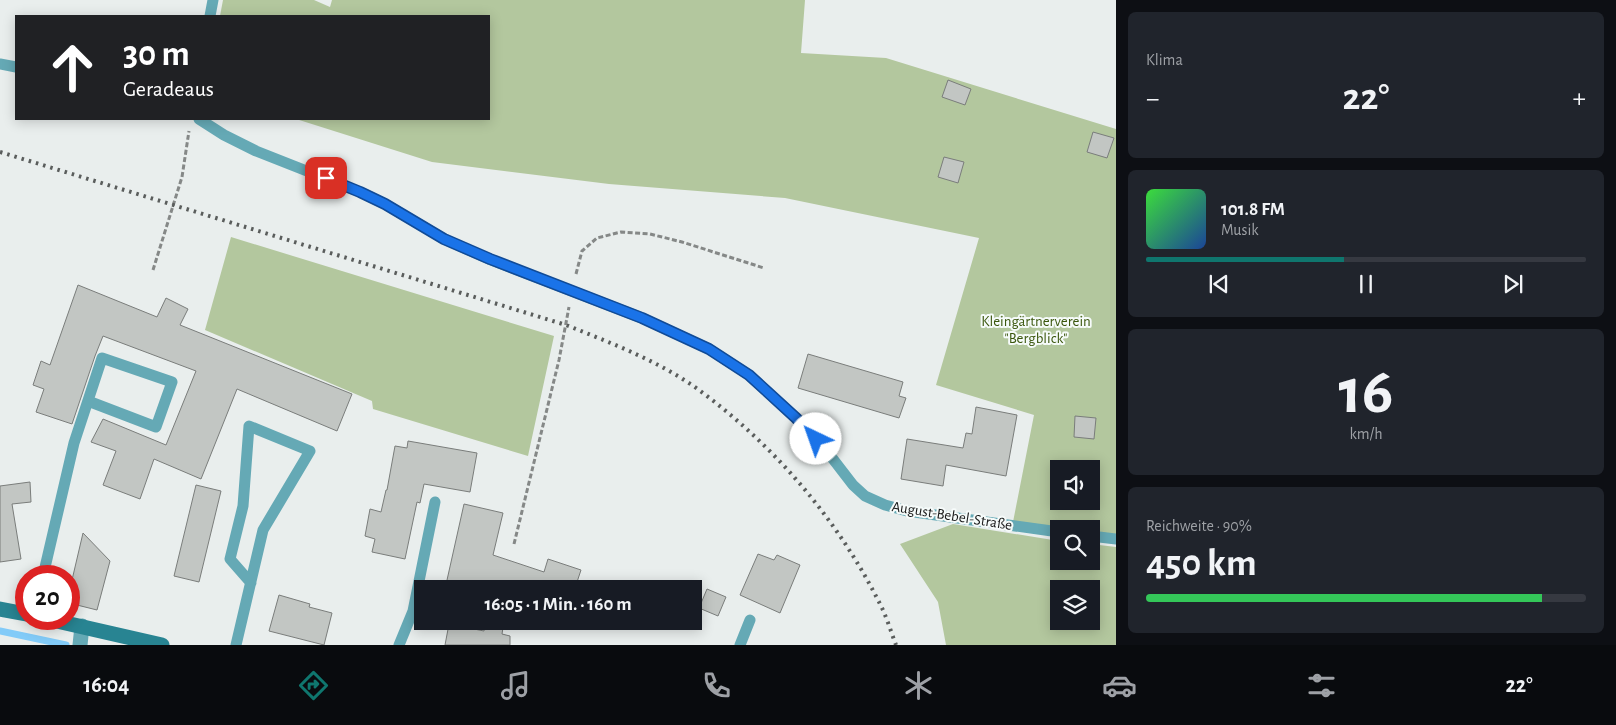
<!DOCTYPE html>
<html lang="de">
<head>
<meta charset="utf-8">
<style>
  :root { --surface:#171b24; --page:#20242c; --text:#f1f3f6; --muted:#9ea1a6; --line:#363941; --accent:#0f766e }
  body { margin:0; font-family:"Alegreya Sans",sans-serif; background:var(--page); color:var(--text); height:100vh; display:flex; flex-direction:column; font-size:19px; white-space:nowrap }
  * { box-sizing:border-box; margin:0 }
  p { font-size:16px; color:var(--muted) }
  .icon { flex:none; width:28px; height:28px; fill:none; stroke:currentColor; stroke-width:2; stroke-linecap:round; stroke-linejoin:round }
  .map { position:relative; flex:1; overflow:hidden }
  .side { display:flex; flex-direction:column; gap:12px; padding:12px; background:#0d0f14; width:500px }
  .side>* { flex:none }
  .hud { position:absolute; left:15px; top:15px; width:475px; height:105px; border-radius:0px; box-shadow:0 2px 12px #0003; background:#202124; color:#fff; overflow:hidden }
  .controls { position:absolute; left:1050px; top:460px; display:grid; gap:10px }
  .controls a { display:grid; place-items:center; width:50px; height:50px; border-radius:0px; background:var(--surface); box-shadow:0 2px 12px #0003; font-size:25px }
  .speed { position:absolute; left:15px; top:565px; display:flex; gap:10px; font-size:25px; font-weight:700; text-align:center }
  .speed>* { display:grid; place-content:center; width:65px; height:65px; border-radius:50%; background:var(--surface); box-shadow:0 2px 12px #0003; line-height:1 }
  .speed .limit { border:8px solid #d22; background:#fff; color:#111 }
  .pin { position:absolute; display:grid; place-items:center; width:42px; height:42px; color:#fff; margin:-21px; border-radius:10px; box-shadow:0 2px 8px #0006 }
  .me { position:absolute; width:55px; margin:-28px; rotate:318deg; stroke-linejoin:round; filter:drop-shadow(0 0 4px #0008) }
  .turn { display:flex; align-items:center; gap:18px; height:105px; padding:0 25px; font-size:22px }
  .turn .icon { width:65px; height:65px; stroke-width:2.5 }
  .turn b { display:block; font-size:35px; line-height:42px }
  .big { font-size:38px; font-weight:600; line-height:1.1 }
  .side .tile { flex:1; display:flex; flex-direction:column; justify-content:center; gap:8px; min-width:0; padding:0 18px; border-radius:8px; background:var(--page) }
  .side .dial { align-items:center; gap:0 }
  .dial b { font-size:65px; line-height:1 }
  .song { display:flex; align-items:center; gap:15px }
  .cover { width:60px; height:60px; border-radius:8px; background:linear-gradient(135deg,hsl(120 70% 55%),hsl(220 70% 35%)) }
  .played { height:5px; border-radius:2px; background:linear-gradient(90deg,var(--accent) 45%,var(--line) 45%) }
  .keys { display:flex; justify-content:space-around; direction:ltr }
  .heat { display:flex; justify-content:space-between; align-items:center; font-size:28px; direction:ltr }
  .charge { height:8px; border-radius:4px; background:linear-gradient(90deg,#34c759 90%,var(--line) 0) }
  .trip { position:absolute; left:414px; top:580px; width:288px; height:50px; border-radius:0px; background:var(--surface); box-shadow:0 2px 12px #0003; font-weight:600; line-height:50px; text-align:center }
  .tabs { display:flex; height:80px; justify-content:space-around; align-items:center; background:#090b0e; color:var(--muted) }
  .tabs .icon { width:35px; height:35px }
  .tabs .current { color:var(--accent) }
  .tabs b { font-size:22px; color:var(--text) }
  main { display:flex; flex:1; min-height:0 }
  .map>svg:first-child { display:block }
  .green { fill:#b3c79e; fill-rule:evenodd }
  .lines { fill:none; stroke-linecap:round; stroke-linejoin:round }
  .stream { stroke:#82cbf8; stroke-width:7 }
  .building { fill:#c2c6c3; stroke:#7a7d7b }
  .path { stroke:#858887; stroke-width:3; stroke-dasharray:5 2.5; stroke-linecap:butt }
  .lane { stroke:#65a9b5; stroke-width:11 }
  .street { stroke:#65a9b5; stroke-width:15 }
  .secondary { stroke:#288492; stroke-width:15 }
  .rail { stroke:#5a5d5c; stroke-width:4; stroke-dasharray:2.5 5; stroke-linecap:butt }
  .route-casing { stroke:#114b97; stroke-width:12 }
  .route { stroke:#1a73e8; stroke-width:9 }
  .labels { text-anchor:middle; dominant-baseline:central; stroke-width:4; stroke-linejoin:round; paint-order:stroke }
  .park-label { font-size:15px; fill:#3a560c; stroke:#f6fbfa }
  .street-label { font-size:15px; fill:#171818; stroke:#f6fbfa }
</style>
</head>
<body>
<main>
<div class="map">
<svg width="1116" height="645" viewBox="0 0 1116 645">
  <rect width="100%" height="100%" fill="#e9eeed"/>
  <path class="green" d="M 223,0 L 314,0 L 330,7 L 332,0 L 805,0 L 801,53 L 886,58 L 1116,129 L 1116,535 L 1091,532 L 1091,529 L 1068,529 L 1013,522 L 1034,415 L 936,385 L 979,238 L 785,198 L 609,184 L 432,162 L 296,119 L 489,119 L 489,16 L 220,16 ZM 1059,469 L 1091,469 L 1091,501 L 1059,501 Z
    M 231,237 L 554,336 L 528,456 L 373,409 L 372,401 L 205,330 Z
    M 953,524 L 1059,541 L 1059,561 L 1091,561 L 1091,544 L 1116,547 L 1116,645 L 946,645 L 938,602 L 900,544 ZM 1059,589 L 1091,589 L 1091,621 L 1059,621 Z"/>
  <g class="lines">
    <path class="stream" d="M 0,631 L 66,645"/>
  </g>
  <path class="building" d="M 948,80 L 971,89 L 965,105 L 942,97 Z
    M 1093,132 L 1114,138 L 1107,158 L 1087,152 Z
    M 944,157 L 964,162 L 958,183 L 938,177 Z
    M 78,285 L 157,317 L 166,298 L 188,309 L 180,325 L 352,394 L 337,431 L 237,389 L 201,479 L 154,459 L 140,499 L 103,485 L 116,451 L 91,442 L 103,419 L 166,445 L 196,371 L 103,336 L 95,356 L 72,424 L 36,412 L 44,389 L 33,385 L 41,361 L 50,365 Z
    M 808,354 L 903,382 L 899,396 L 906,398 L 899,418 L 798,388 Z
    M 976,407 L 1017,415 L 1006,476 L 946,465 L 943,486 L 901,479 L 907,439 L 963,448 L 966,433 L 972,434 Z
    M 1075,416 L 1096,418 L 1094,439 L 1074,437 Z
    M 408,441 L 477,453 L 470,492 L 424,484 L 420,503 L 417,502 L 405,559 L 372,552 L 375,539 L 365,536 L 370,509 L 381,512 L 386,490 L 387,490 L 395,446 L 407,448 Z
    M 30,482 L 31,502 L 12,504 L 21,559 L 0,562 L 0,486 Z
    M 196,485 L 221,491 L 199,582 L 174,576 Z
    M 464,504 L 503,513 L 493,555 L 544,572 L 548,559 L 581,570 L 577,582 L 585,585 L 584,589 L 445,589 Z
    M 83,533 L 110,561 L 97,610 L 69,603 L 69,579 L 72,580 Z
    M 758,554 L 774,560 L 777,555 L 800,565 L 780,613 L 740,595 Z
    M 707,589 L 726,597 L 718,616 L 699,608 Z
    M 279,595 L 310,604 L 309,607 L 332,613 L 324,645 L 269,631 Z
    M 485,621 L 504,621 L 502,634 L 510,636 L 510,645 L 445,645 L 449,624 L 484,631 Z"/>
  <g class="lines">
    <path class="path" d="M 153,270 L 182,177 L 189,131
      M 576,274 L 582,251 L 597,238 L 621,232 L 650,234 L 682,242 L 764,268
      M 514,544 L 559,360 L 569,307"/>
    <path class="lane" d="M 210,16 L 213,0
      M 0,64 L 16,67
      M 199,119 L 224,135 L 256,151 L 360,192 L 385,204 L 444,239 L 489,259 L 642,318 L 709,349 L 749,375 L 796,418 L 826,450 L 853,485 L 865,496 L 885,505 L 907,511 L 1059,532
      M 1091,536 L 1116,539
      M 43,576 L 74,443 L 102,358 L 172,382 L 156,427 L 88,401
      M 236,645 L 263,530 L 310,451 L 249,426 L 243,506 L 230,559 L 251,583
      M 399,645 L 413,611 L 435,502
      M 740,645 L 750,620"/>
    <path class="street" d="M 80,645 L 82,626"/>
    <path class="secondary" d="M 0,609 L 26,614
      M 48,619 L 162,645"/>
    <path class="rail" d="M 0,152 L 566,325 C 611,343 659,361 699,390 C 775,446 839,521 881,606 C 887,618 891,632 896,645"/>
  </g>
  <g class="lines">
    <g class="route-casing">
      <path id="route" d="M 326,178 L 360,192 L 385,204 L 444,239 L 490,259 L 642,318 L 709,349 L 749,375 L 796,418 L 816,439"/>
    </g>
    <use href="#route" class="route"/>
  </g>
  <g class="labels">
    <g class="park-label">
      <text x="1036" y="321">Kleingärtnerverein<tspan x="1036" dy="17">"Bergblick"</tspan></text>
    </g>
    <g class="street-label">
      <text transform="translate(952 516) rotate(9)">August-Bebel-Straße</text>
    </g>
  </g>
</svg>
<div class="controls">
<a><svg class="icon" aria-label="sound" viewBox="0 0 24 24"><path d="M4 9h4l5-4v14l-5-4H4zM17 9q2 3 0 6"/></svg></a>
<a><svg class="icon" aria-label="search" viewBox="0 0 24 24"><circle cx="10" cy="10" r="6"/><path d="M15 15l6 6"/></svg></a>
<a><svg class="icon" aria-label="layers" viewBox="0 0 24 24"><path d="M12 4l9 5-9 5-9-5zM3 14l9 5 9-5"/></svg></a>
</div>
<div class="speed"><div class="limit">20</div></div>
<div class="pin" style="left:326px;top:178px;background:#d93025"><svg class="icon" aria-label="arrive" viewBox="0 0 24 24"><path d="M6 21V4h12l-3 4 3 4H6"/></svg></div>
<svg class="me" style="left:816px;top:439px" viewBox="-20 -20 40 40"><circle r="19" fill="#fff"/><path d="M0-13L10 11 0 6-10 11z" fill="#1a73e8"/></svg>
<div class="trip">16:05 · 1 Min. · 160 m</div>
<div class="hud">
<div class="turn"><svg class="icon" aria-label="ahead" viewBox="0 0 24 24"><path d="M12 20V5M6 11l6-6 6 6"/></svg><div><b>30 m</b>Geradeaus</div></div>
</div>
</div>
<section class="side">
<div class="tile"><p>Klima</p>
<div class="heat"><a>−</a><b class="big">22°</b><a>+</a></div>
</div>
<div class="tile">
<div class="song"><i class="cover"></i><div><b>101.8 FM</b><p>Musik</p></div></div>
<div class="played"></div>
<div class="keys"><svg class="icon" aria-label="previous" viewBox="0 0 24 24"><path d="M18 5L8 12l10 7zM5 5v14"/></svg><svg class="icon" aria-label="pause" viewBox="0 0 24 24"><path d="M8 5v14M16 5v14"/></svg><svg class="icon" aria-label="next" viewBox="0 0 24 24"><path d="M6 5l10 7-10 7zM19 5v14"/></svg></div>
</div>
<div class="tile dial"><b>16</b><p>km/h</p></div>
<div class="tile"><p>Reichweite · 90%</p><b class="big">450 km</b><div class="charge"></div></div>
</section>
</main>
<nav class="tabs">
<b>16:04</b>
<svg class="icon current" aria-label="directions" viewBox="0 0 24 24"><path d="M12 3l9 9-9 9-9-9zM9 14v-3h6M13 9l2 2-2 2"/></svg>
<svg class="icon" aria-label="music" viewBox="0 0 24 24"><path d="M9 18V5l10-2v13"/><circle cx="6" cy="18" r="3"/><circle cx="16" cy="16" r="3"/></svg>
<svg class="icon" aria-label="phone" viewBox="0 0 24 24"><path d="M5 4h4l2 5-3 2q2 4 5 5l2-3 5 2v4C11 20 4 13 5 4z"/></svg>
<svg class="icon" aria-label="climate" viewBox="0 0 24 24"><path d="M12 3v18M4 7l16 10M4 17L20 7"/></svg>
<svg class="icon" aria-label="car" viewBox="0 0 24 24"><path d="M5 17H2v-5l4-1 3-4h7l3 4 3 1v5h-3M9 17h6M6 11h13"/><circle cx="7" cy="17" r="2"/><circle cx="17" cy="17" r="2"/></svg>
<svg class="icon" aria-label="filters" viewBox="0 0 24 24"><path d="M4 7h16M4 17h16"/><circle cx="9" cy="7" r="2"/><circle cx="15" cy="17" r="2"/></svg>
<b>22°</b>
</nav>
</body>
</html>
